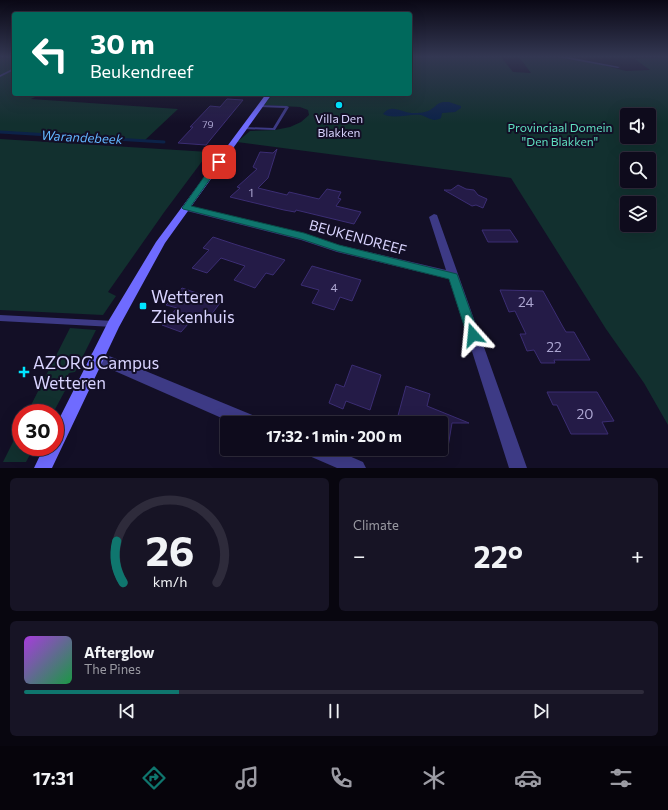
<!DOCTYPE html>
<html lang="en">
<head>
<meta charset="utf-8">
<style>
  :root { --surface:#0e0b1c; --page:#171425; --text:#f1f3f6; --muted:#9b9ba3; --line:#2e2b3b; --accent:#0f766e }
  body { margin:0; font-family:Commissioner,sans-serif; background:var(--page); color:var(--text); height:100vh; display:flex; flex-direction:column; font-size:15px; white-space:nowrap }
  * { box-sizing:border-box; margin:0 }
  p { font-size:13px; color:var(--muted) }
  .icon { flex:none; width:22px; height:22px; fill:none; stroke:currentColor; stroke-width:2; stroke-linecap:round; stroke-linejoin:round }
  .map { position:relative; height:468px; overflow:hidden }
  .details { display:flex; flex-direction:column; gap:10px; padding:10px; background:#08060f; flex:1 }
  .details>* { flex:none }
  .hud { position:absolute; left:12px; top:12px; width:400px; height:84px; border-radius:4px; box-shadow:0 4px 16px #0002,0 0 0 1px var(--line); background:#00695c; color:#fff; overflow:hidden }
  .buttons { position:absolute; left:620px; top:108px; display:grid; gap:8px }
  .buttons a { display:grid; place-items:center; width:36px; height:36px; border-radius:4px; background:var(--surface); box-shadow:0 4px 16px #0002,0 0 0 1px var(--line); font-size:20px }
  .speed { position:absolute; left:12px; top:404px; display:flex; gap:8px; font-size:20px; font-weight:700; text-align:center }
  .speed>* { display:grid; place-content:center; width:52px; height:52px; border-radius:50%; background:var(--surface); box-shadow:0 4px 16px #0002,0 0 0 1px var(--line); line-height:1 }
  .speed .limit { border:6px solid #d22; background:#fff; color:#111 }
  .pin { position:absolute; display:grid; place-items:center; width:34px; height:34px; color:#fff; margin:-17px; border-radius:8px; box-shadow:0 2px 6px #0006 }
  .me { position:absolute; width:44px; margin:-22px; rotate:342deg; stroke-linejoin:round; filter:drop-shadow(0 0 3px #0008) }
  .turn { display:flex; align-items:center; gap:14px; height:84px; padding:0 12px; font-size:18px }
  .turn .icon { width:52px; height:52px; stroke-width:2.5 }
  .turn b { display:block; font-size:28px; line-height:34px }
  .big { font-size:30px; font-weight:700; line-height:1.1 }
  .details .tile { flex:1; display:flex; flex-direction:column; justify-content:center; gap:6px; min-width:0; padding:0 14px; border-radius:6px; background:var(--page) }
  .details .dial { align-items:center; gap:0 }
  .dial svg { height:104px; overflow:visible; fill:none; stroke:var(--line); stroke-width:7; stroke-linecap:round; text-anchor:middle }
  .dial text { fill:var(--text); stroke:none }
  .song { display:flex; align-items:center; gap:12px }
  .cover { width:48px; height:48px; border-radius:6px; background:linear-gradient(135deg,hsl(280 70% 55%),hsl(140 70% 35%)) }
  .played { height:4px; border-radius:2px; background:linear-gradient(90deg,var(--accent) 25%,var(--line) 25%) }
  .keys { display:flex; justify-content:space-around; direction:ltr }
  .heat { display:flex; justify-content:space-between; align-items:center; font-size:22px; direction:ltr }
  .details .tiles { flex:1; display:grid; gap:10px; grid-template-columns:1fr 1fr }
  .tile:last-child { grid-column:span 2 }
  .trip { position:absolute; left:220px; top:416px; width:228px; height:40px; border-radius:4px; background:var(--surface); box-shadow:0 4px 16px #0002,0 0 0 1px var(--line); font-weight:700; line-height:40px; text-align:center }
  .menu { display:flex; height:64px; justify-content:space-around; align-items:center; background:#06040b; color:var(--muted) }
  .menu .icon { width:28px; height:28px }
  .menu .selected { color:var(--accent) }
  .menu b { font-size:18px; color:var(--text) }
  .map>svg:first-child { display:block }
  .green { fill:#12302f; fill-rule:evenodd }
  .water { fill:#0c2248 }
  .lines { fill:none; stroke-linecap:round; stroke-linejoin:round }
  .stream { stroke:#0c2248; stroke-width:3 }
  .building { fill:#241b47; stroke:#3b2d73 }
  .service { fill:#3d3a85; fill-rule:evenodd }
  .minor { fill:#3d3a85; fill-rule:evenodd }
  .secondary { fill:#6f6bff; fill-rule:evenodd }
  .route { fill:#0f766e; stroke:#0a4d48 }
  .poi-dot { fill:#00e5ff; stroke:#130f26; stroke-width:1.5 }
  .labels { text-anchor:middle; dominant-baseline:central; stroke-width:4; stroke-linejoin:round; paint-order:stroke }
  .far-number-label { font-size:10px; fill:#aca6d1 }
  .far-poi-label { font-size:12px; fill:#d9d4ff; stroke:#130f26 }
  .far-park-label { font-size:12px; fill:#5fe0c0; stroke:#130f26 }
  .number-label { font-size:12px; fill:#aca6d1 }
  .far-water-label { font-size:13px; font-style:italic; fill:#62b6ff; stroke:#130f26 }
  .street-label { font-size:14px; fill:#d9d4ff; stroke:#130f26 }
  .near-number-label { font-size:14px; fill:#aca6d1 }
  .near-poi-label { font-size:17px; fill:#d9d4ff; stroke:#130f26; text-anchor:start }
</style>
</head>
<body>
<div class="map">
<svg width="668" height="468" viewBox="0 0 668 468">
  <rect width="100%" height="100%" fill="#130f26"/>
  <path class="green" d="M 7,57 L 14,57 L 14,94 L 41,94 L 31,99 L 178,109 L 144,141 L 0,131 L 0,59 Z
    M 410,57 L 501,57 L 513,72 L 531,73 L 519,57 L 553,57 L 599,64 L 626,71 L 650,70 L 635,59 L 668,57 L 668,425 L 644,383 L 606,329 L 511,178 L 237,142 L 250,131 L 275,130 L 290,127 L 301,122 L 309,115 L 308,110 L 300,107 L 264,105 L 273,94 L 410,94 ZM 627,115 L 649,115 L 649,137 L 627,137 ZM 627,159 L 649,159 L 649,181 L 627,181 ZM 627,203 L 649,203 L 649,225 L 627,225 Z
    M 0,139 L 209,152 L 165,211 L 108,292 L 116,296 L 103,315 L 0,310 Z
    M 70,328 L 96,330 L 75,372 L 69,373 L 62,386 L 67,387 L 53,413 L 27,413 Z
    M 21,426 L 21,447 L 34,447 L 26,462 L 3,462 Z"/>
  <path class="water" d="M 443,102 L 449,102 L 461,106 L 461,108 L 455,112 L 442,113 L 441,118 C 432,123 429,117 421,115 C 409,113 394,120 383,114 C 392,103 401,113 412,113 C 419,113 427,113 433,108 C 437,105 438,103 443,102 Z"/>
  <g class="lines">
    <path class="stream" d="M 0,132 L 164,142"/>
  </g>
  <path class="building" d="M 227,99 L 243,100 L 206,145 L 178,143 L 193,127 L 190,127 L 210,106 L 220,107 Z
    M 277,149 L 268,178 L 258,188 L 287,195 L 289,192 L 319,199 L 327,189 L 341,192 L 338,198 L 341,199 L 336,206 L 361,212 L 354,224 L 296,210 L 295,212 L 284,210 L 230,197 L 240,188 L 237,187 L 257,169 L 253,167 L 260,152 L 273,153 Z
    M 458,185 L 466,189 L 474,190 L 478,195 L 487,199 L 483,208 L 476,205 L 472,206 L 444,190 L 451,190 Z
    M 482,230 L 510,230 L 518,242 L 488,242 Z
    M 213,237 L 234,244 L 285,260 L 273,275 L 266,273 L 255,288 L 234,280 L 245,266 L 221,258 L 207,273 L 192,268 L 209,250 L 203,248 Z
    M 312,266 L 361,280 L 352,301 L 340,297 L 334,310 L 312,303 L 319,290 L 301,285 Z
    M 182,288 L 217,300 L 215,301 L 220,303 L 208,319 L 196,315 L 181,332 L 162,325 L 177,308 L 166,305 Z
    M 500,290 L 543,291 L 563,327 L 566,332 L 574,332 L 590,360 L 554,360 L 555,363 L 541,363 L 534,350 L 527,351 L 520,334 L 526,334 L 515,311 L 509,312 Z
    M 352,365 L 381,375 L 370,410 L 346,401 L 343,409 L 329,403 L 336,384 L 344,387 Z
    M 406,386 L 430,394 L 427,406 L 469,423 L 452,423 L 448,447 L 441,447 L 441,423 L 396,423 Z
    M 547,392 L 597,392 L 614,421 L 602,422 L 608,434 L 571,434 L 557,405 L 553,405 Z"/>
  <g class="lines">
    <path class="service" d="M 14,68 L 14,70 L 0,77 L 0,75 Z
      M 259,105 L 287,106 L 289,107 L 275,130 L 242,129 L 242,127 L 243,127 L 273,128 L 285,108 L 260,107 L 259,107 Z
      M 0,315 L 114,321 L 117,322 L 118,324 L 117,326 L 114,327 L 0,321 Z"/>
    <path class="minor" d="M 557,57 L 568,57 L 620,67 L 618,68 Z
      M 186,205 L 304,234 L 339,245 L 446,270 L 429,217 L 434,214 L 437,215 L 527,468 L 509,468 L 449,279 L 337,252 L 301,240 L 183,210 L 181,208 Z
      M 97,351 L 257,417 L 259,423 L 233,423 L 92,361 L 90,357 L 92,353 Z
      M 305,449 L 333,449 L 363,462 L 366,468 L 337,468 L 307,455 Z"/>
    <path class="secondary" d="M 266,94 L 272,94 L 165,243 L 119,327 L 52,468 L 34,468 L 44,447 L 55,447 L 55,427 L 109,320 L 156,242 Z"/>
  </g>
  <linearGradient id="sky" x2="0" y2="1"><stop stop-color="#0a0815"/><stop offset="0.46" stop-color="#333752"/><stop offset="1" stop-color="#333752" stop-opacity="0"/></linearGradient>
  <rect width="668" height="123" fill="url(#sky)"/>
  <path class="route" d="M 216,160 L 221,160 L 222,162 L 191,206 L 304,233 L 339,245 L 457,274 L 479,335 L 478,339 L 473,340 L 469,339 L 467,335 L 449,279 L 337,251 L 301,239 L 183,209 L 182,208 Z"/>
  <g class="poi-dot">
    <circle cx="339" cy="105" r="4"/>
    <rect x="139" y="302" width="8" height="8" rx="2"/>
    <path d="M22 366h4v4h4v4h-4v4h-4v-4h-4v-4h4z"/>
  </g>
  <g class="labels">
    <g class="far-number-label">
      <text x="208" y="124">79</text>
    </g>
    <g class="far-poi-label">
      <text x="339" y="118">Villa Den<tspan x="339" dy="14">Blakken</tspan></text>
    </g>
    <g class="far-park-label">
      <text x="560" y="127">Provinciaal Domein<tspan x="560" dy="14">"Den Blakken"</tspan></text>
    </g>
    <g class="number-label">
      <text x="251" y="192">1</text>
      <text x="334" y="287">4</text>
    </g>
    <g class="far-water-label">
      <text transform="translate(82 137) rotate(3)">Warandebeek</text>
    </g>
    <g class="street-label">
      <text transform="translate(358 237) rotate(15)">BEUKENDREEF</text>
    </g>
    <g class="near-number-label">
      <text x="526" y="301">24</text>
      <text x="554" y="346">22</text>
      <text x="585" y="413">20</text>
    </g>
    <g class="near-poi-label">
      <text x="151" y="296">Wetteren<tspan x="151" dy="20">Ziekenhuis</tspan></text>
      <text x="33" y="362">AZORG Campus<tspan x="33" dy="20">Wetteren</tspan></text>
    </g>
  </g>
</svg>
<div class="buttons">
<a><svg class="icon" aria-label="sound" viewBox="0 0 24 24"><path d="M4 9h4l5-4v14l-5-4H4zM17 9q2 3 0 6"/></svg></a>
<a><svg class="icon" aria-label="search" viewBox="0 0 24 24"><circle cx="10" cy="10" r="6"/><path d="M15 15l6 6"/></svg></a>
<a><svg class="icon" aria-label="layers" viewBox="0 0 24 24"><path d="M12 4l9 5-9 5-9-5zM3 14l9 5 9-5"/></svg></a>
</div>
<div class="speed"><div class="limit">30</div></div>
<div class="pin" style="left:219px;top:162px;background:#d93025"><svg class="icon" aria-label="arrive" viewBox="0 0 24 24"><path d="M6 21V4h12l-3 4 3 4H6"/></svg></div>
<svg class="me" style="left:473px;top:335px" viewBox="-20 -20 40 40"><path d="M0-17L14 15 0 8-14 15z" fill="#0f766e" stroke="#fff" stroke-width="4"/></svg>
<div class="trip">17:32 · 1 min · 200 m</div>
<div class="hud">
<div class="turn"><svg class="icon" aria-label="left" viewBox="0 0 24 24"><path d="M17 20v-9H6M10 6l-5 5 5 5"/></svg><div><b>30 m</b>Beukendreef</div></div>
</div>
</div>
<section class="details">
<div class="tiles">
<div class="tile dial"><svg viewBox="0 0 100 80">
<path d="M14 69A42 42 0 1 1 86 69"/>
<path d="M14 69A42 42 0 0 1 9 37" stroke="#0f766e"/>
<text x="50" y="56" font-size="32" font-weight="700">26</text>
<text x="50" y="72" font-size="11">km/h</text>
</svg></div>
<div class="tile"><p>Climate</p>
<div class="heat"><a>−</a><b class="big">22°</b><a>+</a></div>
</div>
<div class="tile">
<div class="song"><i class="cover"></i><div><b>Afterglow</b><p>The Pines</p></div></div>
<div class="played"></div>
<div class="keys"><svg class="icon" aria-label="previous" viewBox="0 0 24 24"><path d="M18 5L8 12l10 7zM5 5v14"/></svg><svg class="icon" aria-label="pause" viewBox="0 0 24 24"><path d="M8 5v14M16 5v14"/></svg><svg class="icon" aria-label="next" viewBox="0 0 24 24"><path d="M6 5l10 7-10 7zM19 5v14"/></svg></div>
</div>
</div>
</section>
<nav class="menu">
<b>17:31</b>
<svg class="icon selected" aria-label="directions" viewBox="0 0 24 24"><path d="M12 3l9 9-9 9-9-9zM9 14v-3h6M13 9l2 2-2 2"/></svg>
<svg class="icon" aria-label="music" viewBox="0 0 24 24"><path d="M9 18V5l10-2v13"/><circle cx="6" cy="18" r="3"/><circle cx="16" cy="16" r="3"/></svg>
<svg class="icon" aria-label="phone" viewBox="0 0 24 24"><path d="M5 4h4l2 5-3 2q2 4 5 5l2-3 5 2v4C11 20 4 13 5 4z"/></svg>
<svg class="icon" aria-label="climate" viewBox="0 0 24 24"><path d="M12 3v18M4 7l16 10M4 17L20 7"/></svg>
<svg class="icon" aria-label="car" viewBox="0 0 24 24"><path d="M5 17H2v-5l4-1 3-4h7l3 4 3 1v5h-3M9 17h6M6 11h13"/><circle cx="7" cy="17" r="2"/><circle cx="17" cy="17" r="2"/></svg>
<svg class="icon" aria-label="filters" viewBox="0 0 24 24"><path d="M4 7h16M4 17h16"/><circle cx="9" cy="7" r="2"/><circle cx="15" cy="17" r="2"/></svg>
</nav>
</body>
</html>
